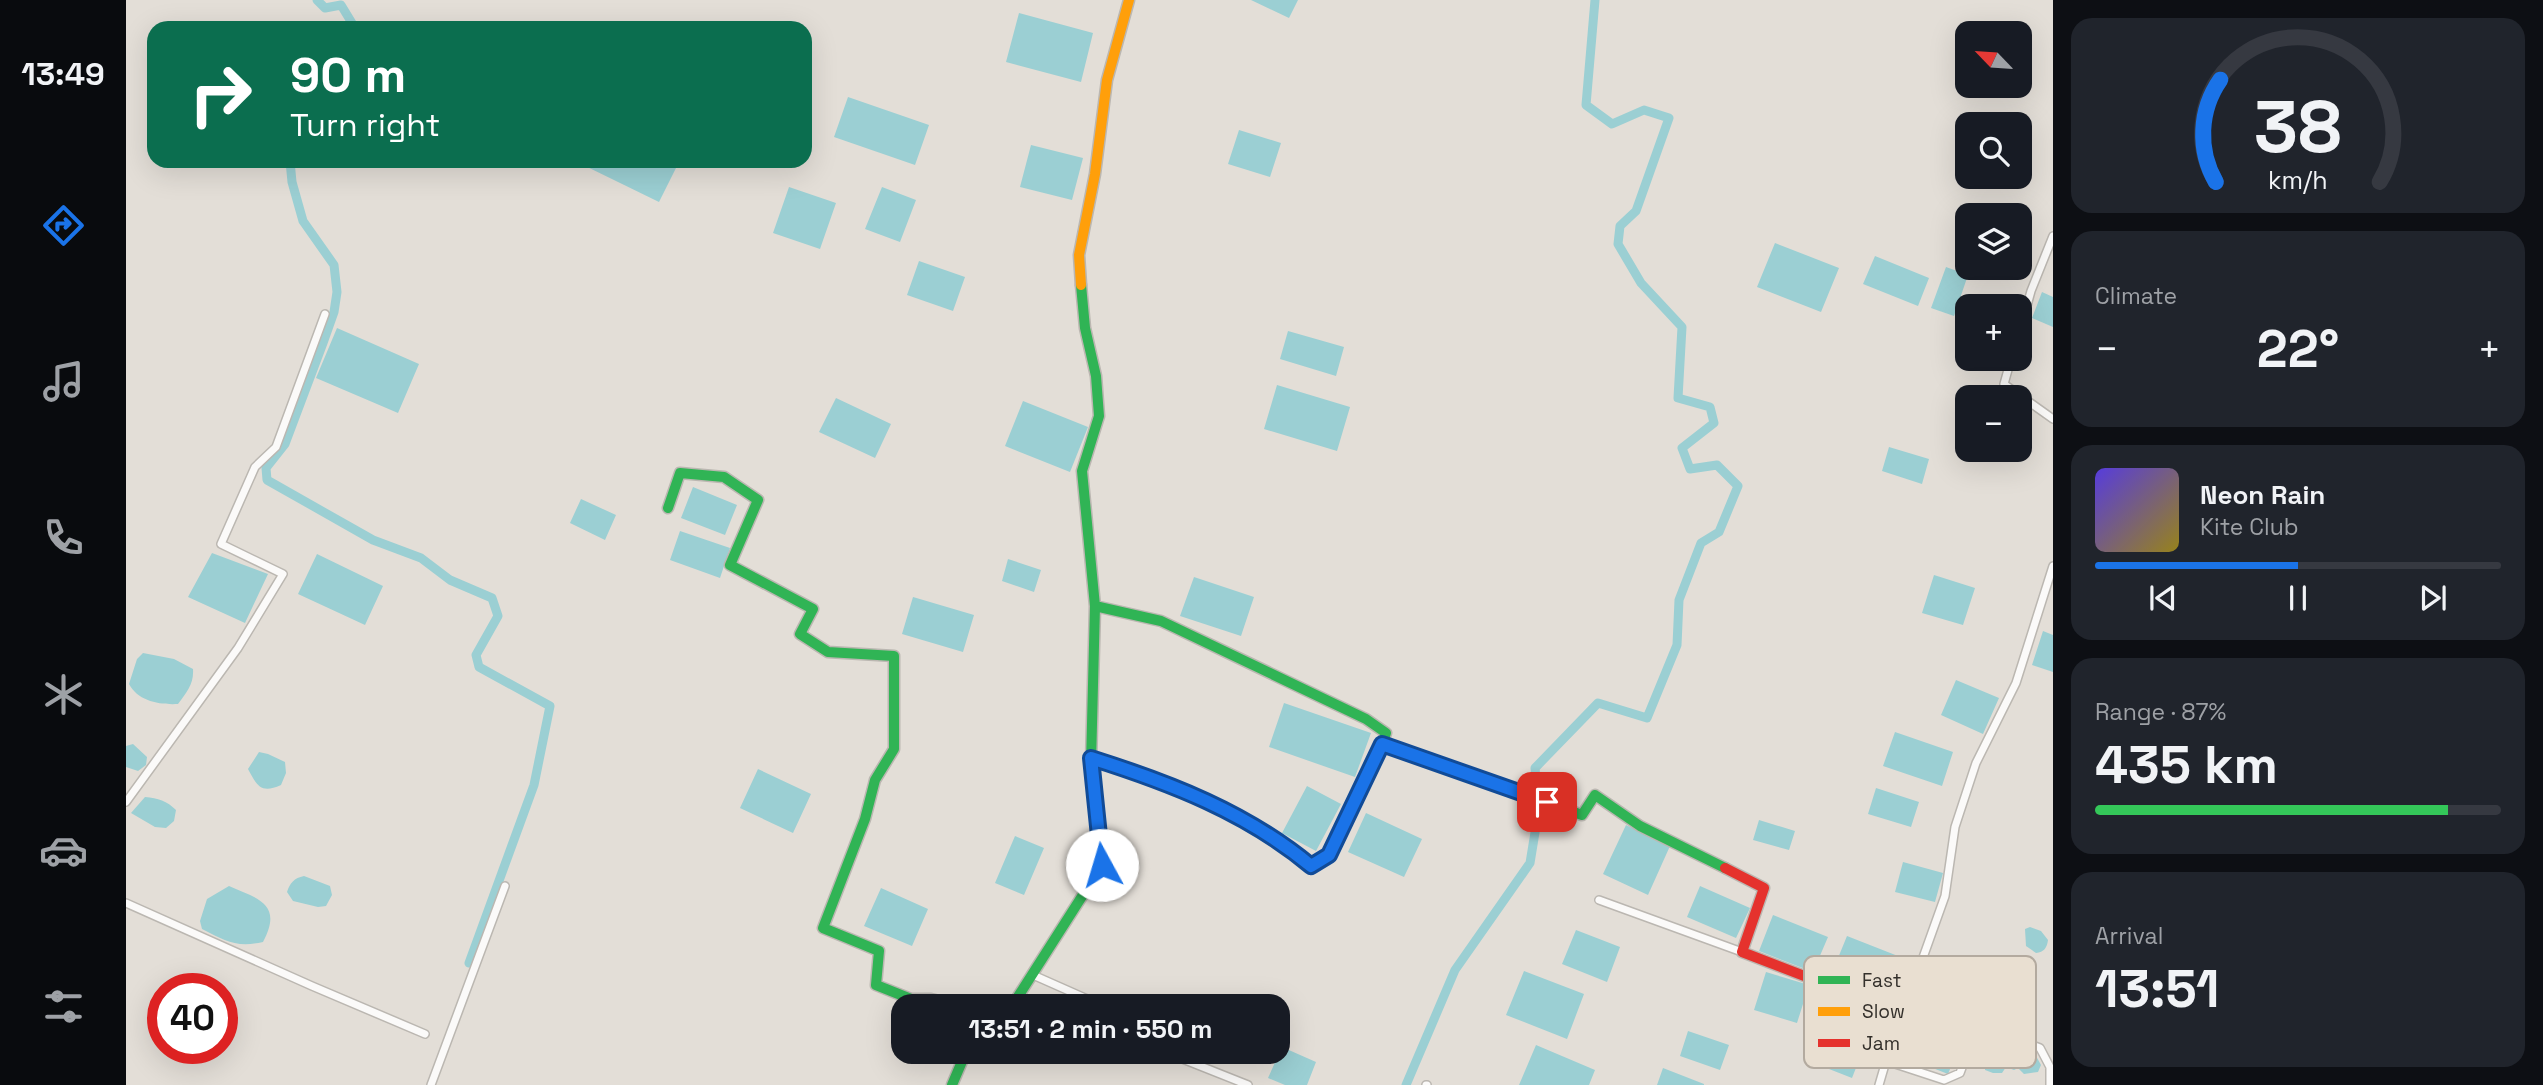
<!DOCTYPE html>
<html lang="en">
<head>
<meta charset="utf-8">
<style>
  :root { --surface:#171b24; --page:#20242c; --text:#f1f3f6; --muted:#9ea1a6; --line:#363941; --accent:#1a73e8 }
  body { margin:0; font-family:"Space Grotesk",sans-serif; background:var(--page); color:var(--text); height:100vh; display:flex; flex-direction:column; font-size:26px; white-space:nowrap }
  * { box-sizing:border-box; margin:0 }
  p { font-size:23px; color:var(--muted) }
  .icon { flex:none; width:38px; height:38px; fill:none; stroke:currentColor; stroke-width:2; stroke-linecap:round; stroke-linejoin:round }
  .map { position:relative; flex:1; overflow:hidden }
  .details { display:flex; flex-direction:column; gap:18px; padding:18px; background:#0d0f14; width:490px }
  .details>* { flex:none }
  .hud { position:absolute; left:21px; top:21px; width:665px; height:147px; border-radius:21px; box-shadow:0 7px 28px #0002; background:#0b6e4f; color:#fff; overflow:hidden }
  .needle { width:46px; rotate:295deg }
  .buttons { position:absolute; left:1829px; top:21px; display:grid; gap:14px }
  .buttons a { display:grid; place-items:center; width:77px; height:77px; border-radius:14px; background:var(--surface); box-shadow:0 7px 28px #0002; font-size:35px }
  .speed { position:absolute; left:21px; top:973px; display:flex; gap:14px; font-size:35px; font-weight:700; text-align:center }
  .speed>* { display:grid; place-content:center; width:91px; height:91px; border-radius:50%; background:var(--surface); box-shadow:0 7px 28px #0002; line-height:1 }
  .speed .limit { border:10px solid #d22; background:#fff; color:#111 }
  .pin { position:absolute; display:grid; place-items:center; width:60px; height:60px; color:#fff; margin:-30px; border-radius:14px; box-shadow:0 4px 10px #0006 }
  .me { position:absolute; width:77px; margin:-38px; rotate:354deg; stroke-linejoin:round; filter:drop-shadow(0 0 5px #0008) }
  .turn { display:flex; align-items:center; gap:24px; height:147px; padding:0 28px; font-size:32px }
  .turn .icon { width:91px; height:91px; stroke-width:2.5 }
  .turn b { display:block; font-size:49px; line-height:60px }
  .big { font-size:52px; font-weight:600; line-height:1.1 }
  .details .card { flex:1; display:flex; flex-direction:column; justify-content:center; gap:10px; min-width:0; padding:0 24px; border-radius:21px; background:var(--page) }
  .details .dial { align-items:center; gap:0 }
  .dial svg { height:182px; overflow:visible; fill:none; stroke:var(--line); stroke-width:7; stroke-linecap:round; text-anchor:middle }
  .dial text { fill:var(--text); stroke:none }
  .song { display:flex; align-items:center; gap:21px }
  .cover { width:84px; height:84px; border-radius:10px; background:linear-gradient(135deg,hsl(250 70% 55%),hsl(50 70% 35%)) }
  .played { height:7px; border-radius:4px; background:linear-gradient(90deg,var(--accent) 50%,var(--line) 50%) }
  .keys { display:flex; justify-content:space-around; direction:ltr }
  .heat { display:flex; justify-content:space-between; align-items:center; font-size:38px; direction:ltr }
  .charge { height:10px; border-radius:5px; background:linear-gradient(90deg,#34c759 87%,var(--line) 0) }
  .trip { position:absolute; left:765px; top:994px; width:399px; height:70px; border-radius:21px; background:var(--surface); box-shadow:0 7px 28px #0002; font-weight:600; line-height:70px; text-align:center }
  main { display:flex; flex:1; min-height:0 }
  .tab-bar { display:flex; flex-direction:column; width:126px; justify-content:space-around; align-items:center; background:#090b0e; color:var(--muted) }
  .tab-bar .icon { width:49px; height:49px }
  .tab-bar .on { color:var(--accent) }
  .tab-bar b { font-size:32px; color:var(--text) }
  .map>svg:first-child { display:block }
  .water { fill:#9bcfd3 }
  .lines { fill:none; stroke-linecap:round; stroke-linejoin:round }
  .canal { stroke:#9bcfd3; stroke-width:9 }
  .street-casing { stroke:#bbb7b1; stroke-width:10 }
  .fast-casing { stroke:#bbb7b1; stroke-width:13 }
  .slow-casing { stroke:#bbb7b1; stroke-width:13 }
  .jam-casing { stroke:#bbb7b1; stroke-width:13 }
  .street { stroke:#fbfaf9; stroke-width:7 }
  .fast { stroke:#30b455; stroke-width:10 }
  .slow { stroke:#ff9f0a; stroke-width:10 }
  .jam { stroke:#e5322d; stroke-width:10 }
  .route-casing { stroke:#114b97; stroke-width:18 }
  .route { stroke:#1a73e8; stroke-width:12 }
  .key { fill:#e9dfd1; stroke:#b3aa9f; stroke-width:2 }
  .key-label { font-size:19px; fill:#34302b }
</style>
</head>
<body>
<main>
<nav class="tab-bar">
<b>13:49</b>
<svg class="icon on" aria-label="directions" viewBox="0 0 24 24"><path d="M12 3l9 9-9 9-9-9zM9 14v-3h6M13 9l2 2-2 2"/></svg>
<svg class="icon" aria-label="music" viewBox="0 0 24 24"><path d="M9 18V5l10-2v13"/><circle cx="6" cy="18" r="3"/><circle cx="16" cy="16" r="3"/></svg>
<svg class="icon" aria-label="phone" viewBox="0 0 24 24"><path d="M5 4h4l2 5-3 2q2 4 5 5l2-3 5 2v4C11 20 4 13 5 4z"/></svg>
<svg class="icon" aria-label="climate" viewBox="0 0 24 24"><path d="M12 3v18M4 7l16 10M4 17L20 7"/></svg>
<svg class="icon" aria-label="car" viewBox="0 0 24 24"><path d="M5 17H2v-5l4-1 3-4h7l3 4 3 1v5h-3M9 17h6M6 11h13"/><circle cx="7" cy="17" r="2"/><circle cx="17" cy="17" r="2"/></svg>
<svg class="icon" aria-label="filters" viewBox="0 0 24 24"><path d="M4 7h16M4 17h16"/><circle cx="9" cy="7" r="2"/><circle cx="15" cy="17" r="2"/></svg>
</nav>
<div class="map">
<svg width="1927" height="1085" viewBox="0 0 1927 1085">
  <rect width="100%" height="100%" fill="#e3ded7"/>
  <path class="water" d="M 1125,0 L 1172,0 L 1163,18 Z
    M 893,13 L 967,33 L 955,82 L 880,62 Z
    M 722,97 L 803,125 L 789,165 L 708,137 Z
    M 1113,130 L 1155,143 L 1144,177 L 1102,164 Z
    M 905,145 L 957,158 L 946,200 L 894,187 Z
    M 449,161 L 551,161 L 553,162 L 533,202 Z
    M 663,187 L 710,203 L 694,249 L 647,233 Z
    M 756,187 L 790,200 L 774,242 L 739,229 Z
    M 1649,243 L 1713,268 L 1695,312 L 1631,287 Z
    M 1749,256 L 1803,278 L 1792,306 L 1737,284 Z
    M 793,261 L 839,277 L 827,311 L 781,295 Z
    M 1820,267 L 1842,275 L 1828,316 L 1805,308 Z
    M 1916,292 L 1927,297 L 1927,327 L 1906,318 Z
    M 211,328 L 293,364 L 272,413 L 190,378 Z
    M 1162,331 L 1218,347 L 1210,376 L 1154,359 Z
    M 1151,385 L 1224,407 L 1211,451 L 1138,429 Z
    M 710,398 L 765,424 L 749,458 L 693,432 Z
    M 897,401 L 962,427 L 944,472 L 879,446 Z
    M 1763,447 L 1803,459 L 1796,484 L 1756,471 Z
    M 567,487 L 611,505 L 599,535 L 555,518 Z
    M 455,499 L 490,515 L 479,540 L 444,523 Z
    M 554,531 L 604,548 L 594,578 L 544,560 Z
    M 86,553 L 142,574 L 119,623 L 62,597 Z
    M 191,554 L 257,586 L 239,625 L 172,594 Z
    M 882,559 L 915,570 L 908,592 L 876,581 Z
    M 1808,575 L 1849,588 L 1837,625 L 1796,613 Z
    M 1068,577 L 1128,597 L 1115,636 L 1054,616 Z
    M 787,597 L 848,615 L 837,652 L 776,634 Z
    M 1917,631 L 1927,635 L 1927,672 L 1906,665 Z
    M 17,653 L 48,659 L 67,669 C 68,684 61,692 52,704 C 33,705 12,701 3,684 L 11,659 Z
    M 1830,680 L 1873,698 L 1857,734 L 1815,715 Z
    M 1158,703 L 1245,733 L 1229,777 L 1143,747 Z
    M 1769,732 L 1827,752 L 1816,786 L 1757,766 Z
    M 7,744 L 21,757 L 20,765 L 12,771 L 0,767 L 0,746 Z
    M 133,752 L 142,754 L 159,762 L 160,773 L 155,785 C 135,794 131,786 122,769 Z
    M 632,769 L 685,794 L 667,833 L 614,808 Z
    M 1181,786 L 1215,804 L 1190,851 L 1156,833 Z
    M 1750,788 L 1793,802 L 1785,827 L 1742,814 Z
    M 19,797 C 32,798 41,801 50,810 L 48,821 L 40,828 L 29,827 L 5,813 Z
    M 1240,813 L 1296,839 L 1278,877 L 1222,852 Z
    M 1633,820 L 1669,831 L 1663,850 L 1627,840 Z
    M 1500,825 L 1544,846 L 1522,895 L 1477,874 Z
    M 889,836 L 918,848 L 898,895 L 869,883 Z
    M 1777,862 L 1817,873 L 1809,902 L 1769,892 Z
    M 178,876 L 204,886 L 206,895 L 200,906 L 192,907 L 167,901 L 161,892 C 164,883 168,878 178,876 Z
    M 103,886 C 133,899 157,904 137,942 C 110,948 100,941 76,929 L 74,921 L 81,899 Z
    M 1574,886 L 1624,908 L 1610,938 L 1561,917 Z
    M 755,888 L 802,909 L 786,946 L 738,926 Z
    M 1647,915 L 1702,937 L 1687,972 L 1633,951 Z
    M 1904,927 L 1915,931 L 1922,940 C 1921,948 1918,952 1910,953 L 1900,946 L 1899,929 Z
    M 1450,930 L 1494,947 L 1481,982 L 1436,964 Z
    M 1721,936 L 1777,958 L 1760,1002 L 1703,980 Z
    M 1816,955 L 1852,970 L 1839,1001 L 1803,987 Z
    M 1398,971 L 1458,994 L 1441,1039 L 1380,1015 Z
    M 1640,972 L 1683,985 L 1671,1023 L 1628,1010 Z
    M 1792,1017 L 1838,1035 L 1822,1074 L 1776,1056 Z
    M 1693,1027 L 1739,1045 L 1726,1078 L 1680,1060 Z
    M 1562,1031 L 1603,1045 L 1594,1070 L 1554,1056 Z
    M 1874,1038 L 1883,1041 L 1897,1053 L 1910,1056 L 1915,1065 L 1912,1072 L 1898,1074 L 1892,1068 L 1888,1070 L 1880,1067 L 1876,1073 L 1867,1073 L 1859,1070 L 1860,1058 L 1857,1044 Z
    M 1410,1045 L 1469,1070 L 1463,1085 L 1393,1085 Z
    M 1156,1047 L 1190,1062 L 1181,1085 L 1159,1085 L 1142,1078 Z
    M 1537,1068 L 1578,1084 L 1578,1085 L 1531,1085 Z"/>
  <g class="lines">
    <path class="canal" d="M 191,0 L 199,8 L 215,5 L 229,28
      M 164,161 L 166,182 L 177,221 L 208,265 L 211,292 L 208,312 L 197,343 L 159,444 L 140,468 L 141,480 L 247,540 L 295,558 L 324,580 L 366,598 L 372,616 L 350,655 L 353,667 L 424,706 L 408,785 L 343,963
      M 1280,1085 L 1329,970 L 1404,863 L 1413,808 L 1409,768 L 1472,703 L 1521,718 L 1551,645 L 1553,600 L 1575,543 L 1593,532 L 1612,486 L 1591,465 L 1564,469 L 1556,448 L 1588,423 L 1584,407 L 1552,398 L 1556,327 L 1515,283 L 1492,244 L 1494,226 L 1510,211 L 1543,118 L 1518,110 L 1486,124 L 1460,105 L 1469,0"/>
    <g class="street-casing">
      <path id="street" d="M 1894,331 L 1905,291 L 1927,236
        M 1885,359 L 1878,384 L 1927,419
        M 965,758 C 1044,782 1121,813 1185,866 L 1203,855 L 1256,744
        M 0,802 L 112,648 L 157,574 L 95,544 L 129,467 L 150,447 L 199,314
        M 1473,900 L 1616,952
        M 0,903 L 186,986 L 299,1034
        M 907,975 L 977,1006
        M 1844,1021 L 1914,1048 L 1924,1067 L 1924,1085
        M 1039,1052 L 1122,1085
        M 1760,1061 L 1818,1080 L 1834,1073 L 1844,1046 L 1844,1021 L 1783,996
        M 305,1085 L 379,886
        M 1300,1085 L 1301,1085
        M 1753,1085 L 1760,1061 L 1819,896 L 1829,827 L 1850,763 L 1890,683 L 1927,566"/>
    </g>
    <g class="fast-casing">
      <path id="fast" d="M 542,508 L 554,473 L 598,477 L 632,500 L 604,565 L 687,609 L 674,634 L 702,652 L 768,656 L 768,749 L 749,780 L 739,819 L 697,928 L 753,951 L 750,985 L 785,999 L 805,999 L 834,1006
        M 969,606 L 1035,621 L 1240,719 L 1260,733 L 1256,744 L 1456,815 L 1469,795 L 1514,826 L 1599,868
        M 886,1006 L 976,865 L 965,763 L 969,606 L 956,471 L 973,416 L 970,376 L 959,328 L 955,285
        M 826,1085 L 840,1052"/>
    </g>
    <g class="slow-casing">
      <path id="slow" d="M 955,285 L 953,255 L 969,174 L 981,80 L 1003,0"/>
    </g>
    <g class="jam-casing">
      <path id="jam" d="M 1599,868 L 1638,888 L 1616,952 L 1777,1014"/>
    </g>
    <use href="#street" class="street"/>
    <use href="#fast" class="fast"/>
    <use href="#slow" class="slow"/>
    <use href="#jam" class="jam"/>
  </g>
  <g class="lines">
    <g class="route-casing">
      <path id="route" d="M 976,865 L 965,758 C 1044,783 1120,812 1185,866 L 1203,855 L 1256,744 L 1421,802"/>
    </g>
    <use href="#route" class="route"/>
  </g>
  <rect x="1678" y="956" width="232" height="112" rx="10" class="key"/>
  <rect x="1692" y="976" width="32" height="8" fill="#30b455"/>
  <rect x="1692" y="1007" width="32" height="9" fill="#ff9f0a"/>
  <rect x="1692" y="1039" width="32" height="8" fill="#e5322d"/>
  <g class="key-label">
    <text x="1736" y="987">Fast</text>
    <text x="1736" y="1018">Slow</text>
    <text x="1736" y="1050">Jam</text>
  </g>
</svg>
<div class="buttons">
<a><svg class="needle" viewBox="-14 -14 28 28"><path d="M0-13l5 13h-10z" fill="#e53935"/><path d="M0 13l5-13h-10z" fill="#9ea1a6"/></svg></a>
<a><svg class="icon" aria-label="search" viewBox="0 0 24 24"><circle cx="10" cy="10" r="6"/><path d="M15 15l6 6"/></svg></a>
<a><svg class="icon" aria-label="layers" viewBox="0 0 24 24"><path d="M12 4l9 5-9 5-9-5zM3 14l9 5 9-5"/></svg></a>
<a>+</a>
<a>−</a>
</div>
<div class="speed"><div class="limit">40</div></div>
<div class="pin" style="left:1421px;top:802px;background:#d93025"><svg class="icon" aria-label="arrive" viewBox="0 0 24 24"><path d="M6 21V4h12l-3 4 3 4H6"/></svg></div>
<svg class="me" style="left:976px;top:865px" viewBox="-20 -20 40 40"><circle r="19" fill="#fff"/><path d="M0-13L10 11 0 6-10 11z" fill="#1a73e8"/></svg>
<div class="trip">13:51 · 2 min · 550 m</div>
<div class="hud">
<div class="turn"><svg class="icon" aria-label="right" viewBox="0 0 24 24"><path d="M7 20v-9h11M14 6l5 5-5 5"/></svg><div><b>90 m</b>Turn right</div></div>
</div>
</div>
<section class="details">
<div class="card dial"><svg viewBox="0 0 100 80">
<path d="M14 69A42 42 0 1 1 86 69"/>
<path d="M14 69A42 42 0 0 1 16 24" stroke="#1a73e8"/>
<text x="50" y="56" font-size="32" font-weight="700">38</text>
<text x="50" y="72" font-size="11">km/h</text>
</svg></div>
<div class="card"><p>Climate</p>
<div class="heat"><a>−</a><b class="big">22°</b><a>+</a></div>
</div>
<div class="card">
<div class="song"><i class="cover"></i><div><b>Neon Rain</b><p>Kite Club</p></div></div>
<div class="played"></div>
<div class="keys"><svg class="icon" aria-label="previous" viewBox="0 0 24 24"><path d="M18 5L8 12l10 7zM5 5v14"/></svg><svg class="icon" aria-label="pause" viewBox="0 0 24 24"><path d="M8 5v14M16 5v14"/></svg><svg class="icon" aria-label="next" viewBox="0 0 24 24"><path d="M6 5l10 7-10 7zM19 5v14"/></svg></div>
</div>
<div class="card"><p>Range · 87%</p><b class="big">435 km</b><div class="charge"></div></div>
<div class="card"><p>Arrival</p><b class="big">13:51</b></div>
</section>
</main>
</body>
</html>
